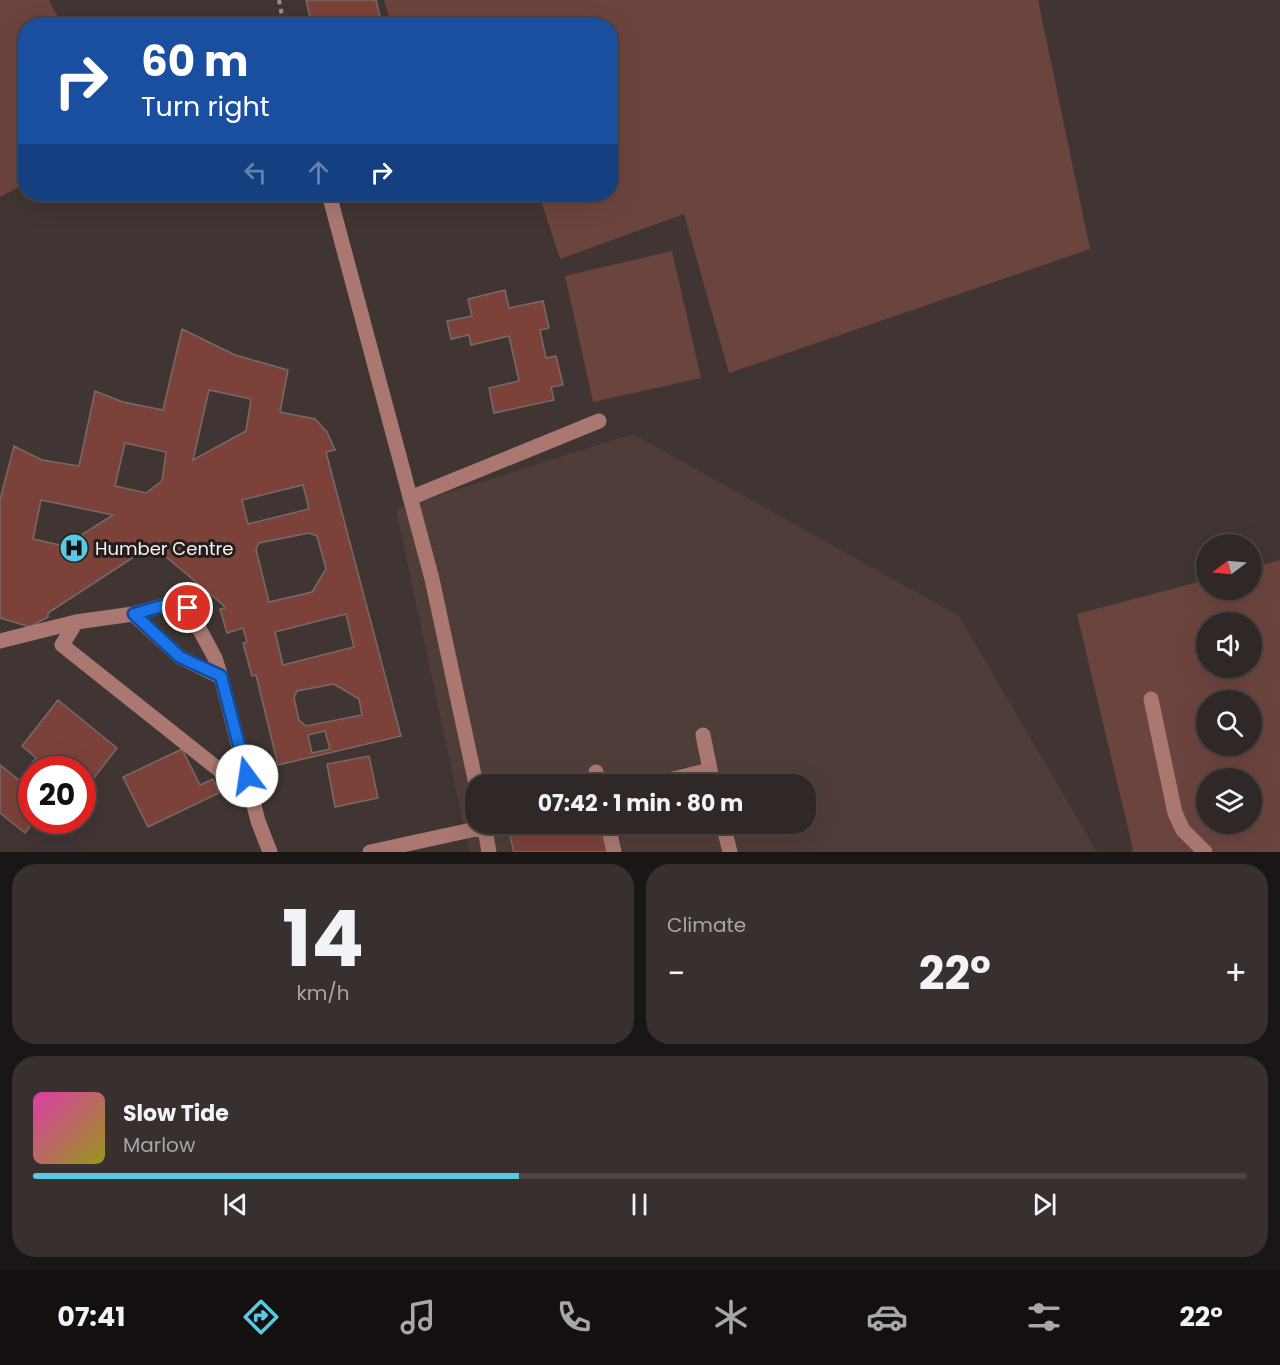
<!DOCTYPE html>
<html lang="en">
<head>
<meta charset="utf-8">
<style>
  :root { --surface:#302826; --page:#38302e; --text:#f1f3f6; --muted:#a8a6a7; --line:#4b4443; --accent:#57c9e2 }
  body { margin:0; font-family:Poppins,sans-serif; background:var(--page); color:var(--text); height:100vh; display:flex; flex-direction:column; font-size:22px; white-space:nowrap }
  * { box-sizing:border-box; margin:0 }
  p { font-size:20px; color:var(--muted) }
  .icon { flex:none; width:33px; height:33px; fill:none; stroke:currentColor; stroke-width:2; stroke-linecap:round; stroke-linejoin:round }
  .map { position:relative; height:852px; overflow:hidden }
  .side { display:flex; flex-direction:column; gap:12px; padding:12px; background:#1a1615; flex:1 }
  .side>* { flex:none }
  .hud { position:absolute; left:18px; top:18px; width:600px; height:183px; border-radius:24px; box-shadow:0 6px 24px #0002,0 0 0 2px var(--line); background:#1a4fa0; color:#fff; overflow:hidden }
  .needle { width:39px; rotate:254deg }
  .buttons { position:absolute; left:1196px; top:534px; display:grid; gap:12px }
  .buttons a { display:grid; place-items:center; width:66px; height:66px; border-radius:50%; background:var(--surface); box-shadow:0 6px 24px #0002,0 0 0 2px var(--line); font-size:30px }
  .speed { position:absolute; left:18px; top:756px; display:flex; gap:12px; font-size:30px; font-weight:700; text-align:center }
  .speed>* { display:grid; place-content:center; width:78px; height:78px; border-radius:50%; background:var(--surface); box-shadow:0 6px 24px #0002,0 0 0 2px var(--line); line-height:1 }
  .speed .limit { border:9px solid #d22; background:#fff; color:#111 }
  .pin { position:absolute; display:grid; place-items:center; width:51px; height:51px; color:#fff; margin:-26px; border:3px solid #fff; border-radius:50%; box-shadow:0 2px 6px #0007 }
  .me { position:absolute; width:66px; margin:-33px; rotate:346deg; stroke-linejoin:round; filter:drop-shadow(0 0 4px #0008) }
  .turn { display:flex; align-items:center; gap:21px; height:126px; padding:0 24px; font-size:27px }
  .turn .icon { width:78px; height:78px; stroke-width:2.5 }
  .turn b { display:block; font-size:42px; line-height:51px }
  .lanes { display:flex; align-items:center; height:57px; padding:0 24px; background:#0003; justify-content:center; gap:30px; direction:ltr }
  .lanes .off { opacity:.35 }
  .big { font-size:45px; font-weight:700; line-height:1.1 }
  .side .widget { flex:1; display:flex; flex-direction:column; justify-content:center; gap:9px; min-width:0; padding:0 21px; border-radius:24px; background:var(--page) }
  .side .dial { align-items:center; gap:0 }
  .dial b { font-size:78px; line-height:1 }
  .song { display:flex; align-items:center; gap:18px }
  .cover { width:72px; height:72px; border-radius:9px; background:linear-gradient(135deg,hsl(320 70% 55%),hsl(60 70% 35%)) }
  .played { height:6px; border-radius:3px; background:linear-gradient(90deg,var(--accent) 40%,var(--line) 40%) }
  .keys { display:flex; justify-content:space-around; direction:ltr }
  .heat { display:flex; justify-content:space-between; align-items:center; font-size:33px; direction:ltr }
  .side .tiles { flex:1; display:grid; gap:12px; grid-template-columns:1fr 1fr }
  .widget:last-child { grid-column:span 2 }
  .trip { position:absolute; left:465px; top:774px; width:351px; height:60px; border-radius:24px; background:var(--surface); box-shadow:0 6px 24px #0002,0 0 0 2px var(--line); font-weight:700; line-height:60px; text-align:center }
  .menu { display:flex; height:96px; justify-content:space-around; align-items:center; background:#13100f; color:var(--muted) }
  .menu .icon { width:42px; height:42px }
  .menu .on { color:var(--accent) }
  .menu b { font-size:27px; color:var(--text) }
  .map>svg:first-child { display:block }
  .built { fill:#4f3d3a; fill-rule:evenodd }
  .green { fill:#6c443e; fill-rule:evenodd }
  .building { fill:#7c423a; stroke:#776a68; stroke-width:1.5; fill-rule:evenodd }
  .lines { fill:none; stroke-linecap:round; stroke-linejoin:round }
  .path { stroke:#978e8c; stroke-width:4; stroke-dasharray:4.5 4.5; stroke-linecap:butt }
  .minor { stroke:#aa7871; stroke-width:15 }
  .route-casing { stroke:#114b97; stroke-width:15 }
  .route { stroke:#1a73e8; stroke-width:10 }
  .labels { text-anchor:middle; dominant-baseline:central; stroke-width:6; stroke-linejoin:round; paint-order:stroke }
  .poi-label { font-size:18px; fill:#f8f1ef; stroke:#231e1d; text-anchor:start }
</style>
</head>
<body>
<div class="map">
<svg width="1280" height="852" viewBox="0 0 1280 852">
  <rect width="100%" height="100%" fill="#403533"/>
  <path class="built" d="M 633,434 L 959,616 L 1097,852 L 469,852 L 396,509 ZM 476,784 L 806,784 L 806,824 L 476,824 Z"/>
  <path class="green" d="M 0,0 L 49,0 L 62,25 L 26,26 L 25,184 L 0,197 Z
    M 384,0 L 1038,0 L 1090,249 L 729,373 L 684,214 L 560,259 L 539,194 L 610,194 L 610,26 L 391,25 Z
    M 672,251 L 701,378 L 593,402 L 565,276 Z
    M 1280,560 L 1280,852 L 1131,852 L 1133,849 L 1077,614 L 1206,580 L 1206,590 L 1251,590 L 1251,568 ZM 1206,622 L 1251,622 L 1251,668 L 1206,668 ZM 1206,700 L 1251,700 L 1251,746 L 1206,746 ZM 1206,778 L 1251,778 L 1251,824 L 1206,824 Z"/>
  <path class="building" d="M 306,0 L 376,0 L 382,25 L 312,26 Z
    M 505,290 L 509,308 L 543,301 L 549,328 L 540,330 L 546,358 L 556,356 L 563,385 L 551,387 L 554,400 L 494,413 L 489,388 L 519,381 L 509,336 L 471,345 L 469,335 L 451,339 L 447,321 L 472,316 L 468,299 Z
    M 182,329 L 235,355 L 288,370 L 280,412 L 315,419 L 327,432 L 335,450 L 326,452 L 401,736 L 278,765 L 256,675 L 252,676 L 243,643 L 247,642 L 243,628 L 227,633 L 220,609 L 225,608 L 222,604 L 152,545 L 48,613 L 48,617 L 30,627 L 0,618 L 0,500 L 14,446 L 42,460 L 79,466 L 95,391 L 123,402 L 163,410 ZM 209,390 L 251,399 L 246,431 L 193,460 ZM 125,443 L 166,452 L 162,481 L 146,493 L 115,486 ZM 303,485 L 309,509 L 248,524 L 242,500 ZM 41,500 L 113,515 L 64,546 L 33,539 ZM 309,533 L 317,536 L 326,569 L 312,592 L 269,602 L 256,549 L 259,543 ZM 346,614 L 354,647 L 283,665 L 275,632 ZM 334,684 L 359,699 L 362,715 L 306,726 L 299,720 L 294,698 L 297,691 ZM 325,731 L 330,749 L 312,753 L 308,735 Z
    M 58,700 L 117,748 L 83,792 L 82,770 L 54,770 L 50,766 L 48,770 L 32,770 L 32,790 L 28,795 L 32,798 L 32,820 L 35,820 L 25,833 L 0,813 L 0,765 L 19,780 L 36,758 L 22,746 Z
    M 182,749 L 200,785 L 213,779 L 219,793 L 148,827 L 123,777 Z
    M 369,756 L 378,798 L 335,807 L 327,764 Z
    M 507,824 L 601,824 L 607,852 L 514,852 Z"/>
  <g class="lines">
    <path class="path" d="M 279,0 L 284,26"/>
    <path class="minor" d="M 329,194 L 432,579 L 476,784
      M 410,498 L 599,421
      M 133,614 L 180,657 L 221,677
      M 76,622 L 62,645 L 252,796
      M 0,641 L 76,622 L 133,614 L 162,606 L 188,608 L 215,658 L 221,677 L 258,821 L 270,852
      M 1151,699 L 1175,813 L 1183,830 L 1205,852
      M 703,735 L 713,784
      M 596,772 L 599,784
      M 652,784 L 710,770
      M 484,824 L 489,852
      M 608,824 L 614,852
      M 723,824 L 730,852
      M 370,852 L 485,827"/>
  </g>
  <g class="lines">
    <g class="route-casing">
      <path id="route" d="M 188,608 L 162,606 L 134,614 L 180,657 L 221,676 L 247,776"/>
    </g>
    <use href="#route" class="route"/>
  </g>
  <defs>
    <g id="hospital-disc" transform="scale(1.5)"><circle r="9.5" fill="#57c9e2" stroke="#231e1d"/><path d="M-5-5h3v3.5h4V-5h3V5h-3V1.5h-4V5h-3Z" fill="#111"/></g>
  </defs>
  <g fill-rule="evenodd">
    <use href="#hospital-disc" x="74" y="548"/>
  </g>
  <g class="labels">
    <g class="poi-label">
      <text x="95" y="548">Humber Centre</text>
    </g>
  </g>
</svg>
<div class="buttons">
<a><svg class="needle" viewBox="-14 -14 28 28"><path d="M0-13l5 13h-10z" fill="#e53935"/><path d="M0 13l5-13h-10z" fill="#a8a6a7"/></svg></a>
<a><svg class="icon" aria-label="sound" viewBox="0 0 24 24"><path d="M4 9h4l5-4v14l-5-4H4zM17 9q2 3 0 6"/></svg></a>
<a><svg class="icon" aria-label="search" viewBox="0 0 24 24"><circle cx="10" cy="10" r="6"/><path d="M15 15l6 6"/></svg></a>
<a><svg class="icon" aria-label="layers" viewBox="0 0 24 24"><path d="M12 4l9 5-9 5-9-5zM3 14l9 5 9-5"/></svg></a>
</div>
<div class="speed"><div class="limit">20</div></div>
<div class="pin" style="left:188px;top:608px;background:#d93025"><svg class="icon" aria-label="arrive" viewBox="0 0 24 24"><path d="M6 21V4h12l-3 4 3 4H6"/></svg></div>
<svg class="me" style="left:247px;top:776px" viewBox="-20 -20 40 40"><circle r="19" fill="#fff"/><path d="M0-13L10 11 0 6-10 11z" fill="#1a73e8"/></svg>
<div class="trip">07:42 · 1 min · 80 m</div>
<div class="hud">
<div class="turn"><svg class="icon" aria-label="right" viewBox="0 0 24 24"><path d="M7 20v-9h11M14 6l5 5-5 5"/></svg><div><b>60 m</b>Turn right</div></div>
<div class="lanes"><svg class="icon off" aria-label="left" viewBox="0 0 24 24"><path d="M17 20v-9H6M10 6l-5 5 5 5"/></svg><svg class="icon off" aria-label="ahead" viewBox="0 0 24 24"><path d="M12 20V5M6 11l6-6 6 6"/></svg><svg class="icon" aria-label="right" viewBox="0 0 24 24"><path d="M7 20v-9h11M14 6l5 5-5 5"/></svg></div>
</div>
</div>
<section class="side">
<div class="tiles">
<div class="widget dial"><b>14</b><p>km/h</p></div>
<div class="widget"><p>Climate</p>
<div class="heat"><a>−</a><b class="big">22°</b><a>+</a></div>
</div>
<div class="widget">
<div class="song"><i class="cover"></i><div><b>Slow Tide</b><p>Marlow</p></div></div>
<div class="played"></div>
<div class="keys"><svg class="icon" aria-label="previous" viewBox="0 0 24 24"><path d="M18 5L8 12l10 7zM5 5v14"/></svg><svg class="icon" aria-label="pause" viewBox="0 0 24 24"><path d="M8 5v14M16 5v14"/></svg><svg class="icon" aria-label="next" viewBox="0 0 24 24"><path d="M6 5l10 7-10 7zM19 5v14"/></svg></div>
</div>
</div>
</section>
<nav class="menu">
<b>07:41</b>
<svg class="icon on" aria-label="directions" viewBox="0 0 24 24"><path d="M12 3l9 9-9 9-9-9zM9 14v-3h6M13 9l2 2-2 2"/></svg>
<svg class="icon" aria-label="music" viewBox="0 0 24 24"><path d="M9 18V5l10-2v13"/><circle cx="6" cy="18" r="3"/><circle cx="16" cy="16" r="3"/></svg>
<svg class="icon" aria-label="phone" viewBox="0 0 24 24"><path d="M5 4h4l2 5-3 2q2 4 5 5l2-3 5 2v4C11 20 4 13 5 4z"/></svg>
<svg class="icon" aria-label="climate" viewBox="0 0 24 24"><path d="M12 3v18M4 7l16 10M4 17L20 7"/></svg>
<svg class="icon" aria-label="car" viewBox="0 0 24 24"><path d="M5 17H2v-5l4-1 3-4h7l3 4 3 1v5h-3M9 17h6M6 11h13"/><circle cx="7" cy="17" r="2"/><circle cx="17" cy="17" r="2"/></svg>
<svg class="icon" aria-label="filters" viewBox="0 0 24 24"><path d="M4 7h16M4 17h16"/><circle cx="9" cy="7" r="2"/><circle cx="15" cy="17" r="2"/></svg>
<b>22°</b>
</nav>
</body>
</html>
